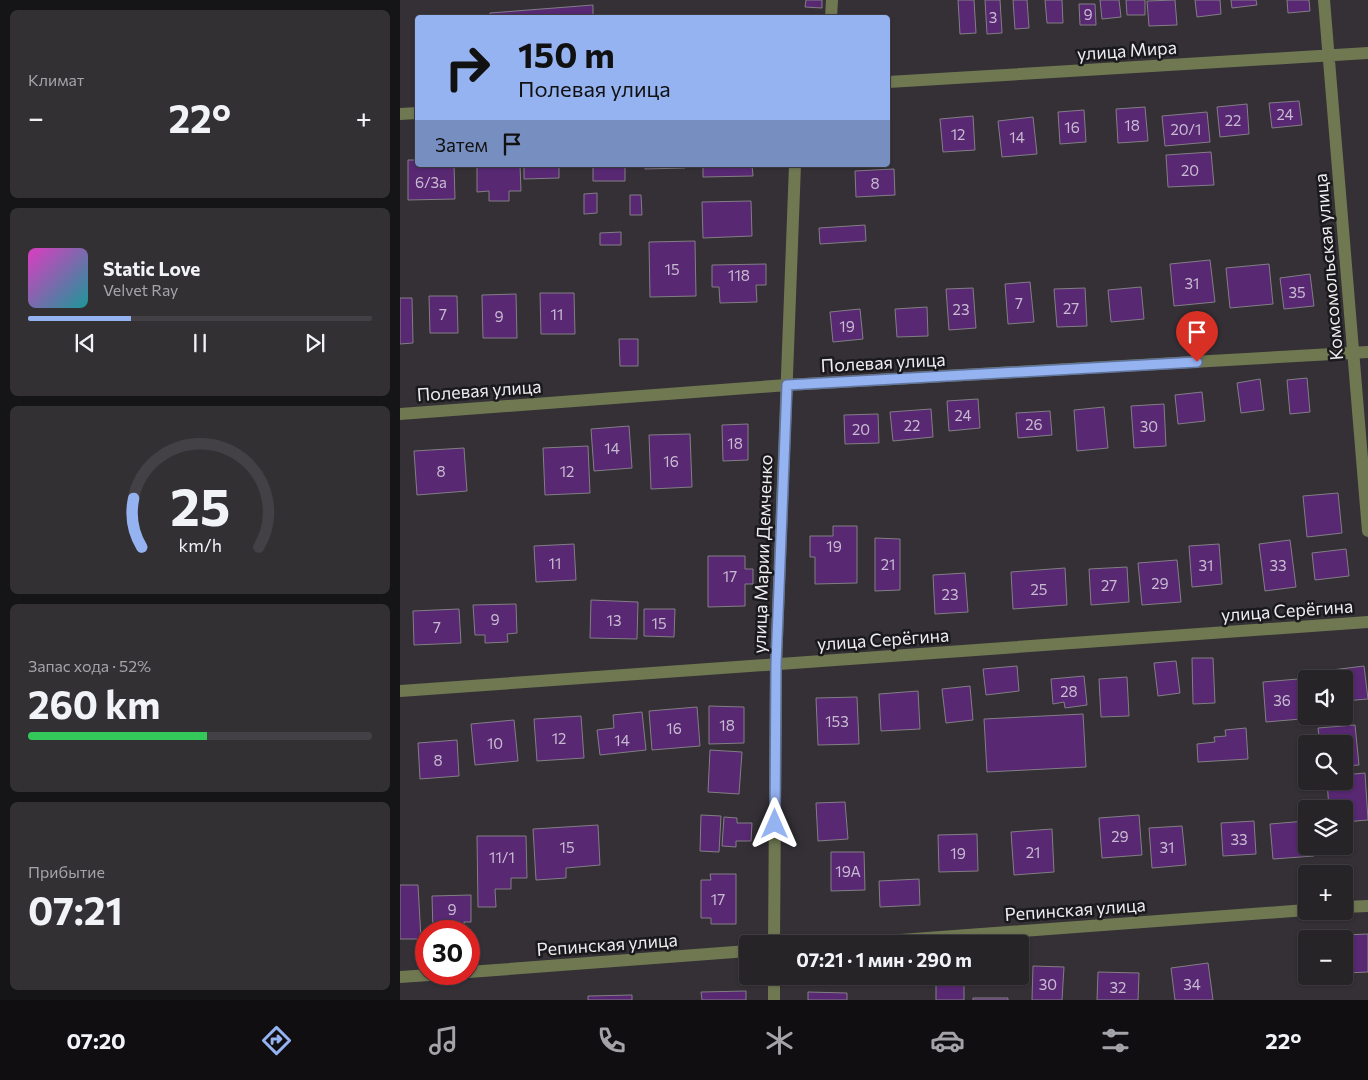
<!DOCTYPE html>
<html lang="ru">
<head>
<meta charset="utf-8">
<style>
  :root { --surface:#272428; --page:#333034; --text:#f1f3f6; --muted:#a4a4a8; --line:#434145; --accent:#95b2f1 }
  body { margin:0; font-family:Commissioner,sans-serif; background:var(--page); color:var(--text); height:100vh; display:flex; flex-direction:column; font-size:19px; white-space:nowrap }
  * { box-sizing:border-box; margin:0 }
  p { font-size:16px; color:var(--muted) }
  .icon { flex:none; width:28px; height:28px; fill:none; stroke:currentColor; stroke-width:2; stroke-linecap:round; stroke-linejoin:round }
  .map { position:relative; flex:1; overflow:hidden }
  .panel { display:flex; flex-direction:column; gap:10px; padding:10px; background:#151416; width:400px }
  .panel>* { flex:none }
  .top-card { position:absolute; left:15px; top:15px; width:475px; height:152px; border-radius:5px; box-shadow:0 1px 4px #0004,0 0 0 1px var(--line); background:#95b2f1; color:#111; overflow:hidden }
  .controls { position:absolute; left:898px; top:670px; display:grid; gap:10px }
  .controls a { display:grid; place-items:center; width:55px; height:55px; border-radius:5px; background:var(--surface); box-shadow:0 1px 4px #0004,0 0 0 1px var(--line); font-size:25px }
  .speed { position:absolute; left:15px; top:920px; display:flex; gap:10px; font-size:25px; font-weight:700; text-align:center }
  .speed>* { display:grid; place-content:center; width:65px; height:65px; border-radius:50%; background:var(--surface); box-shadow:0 1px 4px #0004,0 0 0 1px var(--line); line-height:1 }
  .speed .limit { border:8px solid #d22; background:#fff; color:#111 }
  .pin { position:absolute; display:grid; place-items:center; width:42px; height:42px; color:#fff; margin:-51px -21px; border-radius:50% 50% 50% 0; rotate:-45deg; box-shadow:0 0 5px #0007 }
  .pin .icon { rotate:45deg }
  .me { position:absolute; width:55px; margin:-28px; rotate:0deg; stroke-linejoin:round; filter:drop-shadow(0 0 4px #0008) }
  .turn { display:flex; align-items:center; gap:18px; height:105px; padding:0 20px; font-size:22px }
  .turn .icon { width:65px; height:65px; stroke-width:2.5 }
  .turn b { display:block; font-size:35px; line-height:42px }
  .then { display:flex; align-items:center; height:48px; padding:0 20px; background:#0003; gap:10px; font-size:19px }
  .big { font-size:38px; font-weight:700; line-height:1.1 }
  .panel .widget { flex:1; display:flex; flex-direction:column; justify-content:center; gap:8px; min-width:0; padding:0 18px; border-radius:8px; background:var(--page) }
  .panel .dial { align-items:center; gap:0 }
  .dial svg { height:130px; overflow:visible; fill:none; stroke:var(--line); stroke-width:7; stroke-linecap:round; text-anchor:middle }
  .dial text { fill:var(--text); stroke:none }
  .song { display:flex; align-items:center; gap:15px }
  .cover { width:60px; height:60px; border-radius:8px; background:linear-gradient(135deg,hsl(310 70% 55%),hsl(180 70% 35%)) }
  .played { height:5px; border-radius:2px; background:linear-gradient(90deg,var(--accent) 30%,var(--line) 30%) }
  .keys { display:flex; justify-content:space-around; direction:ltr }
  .heat { display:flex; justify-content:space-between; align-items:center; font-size:28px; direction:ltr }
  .charge { height:8px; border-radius:4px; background:linear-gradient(90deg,#34c759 52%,var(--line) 0) }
  .trip { position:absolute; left:339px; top:935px; width:290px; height:50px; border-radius:5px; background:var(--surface); box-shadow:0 1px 4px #0004,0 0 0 1px var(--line); font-weight:700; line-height:50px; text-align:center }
  .tabs { display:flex; height:80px; justify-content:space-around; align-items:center; background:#100e10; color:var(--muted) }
  .tabs .icon { width:35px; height:35px }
  .tabs .selected { color:var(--accent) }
  .tabs b { font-size:22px; color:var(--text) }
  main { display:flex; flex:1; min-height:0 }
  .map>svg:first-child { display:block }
  .building { fill:#582873; stroke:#827e84 }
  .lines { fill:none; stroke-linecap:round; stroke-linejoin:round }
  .minor { stroke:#707852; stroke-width:12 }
  .route-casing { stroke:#61749d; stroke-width:12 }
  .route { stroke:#95b2f1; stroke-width:9 }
  .labels { text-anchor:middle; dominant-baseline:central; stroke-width:5; stroke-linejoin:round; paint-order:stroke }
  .number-label { font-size:15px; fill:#c8bbd1 }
  .street-label { font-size:18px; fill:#eeecf0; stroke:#1a191c }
</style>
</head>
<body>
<main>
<section class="panel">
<div class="widget"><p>Климат</p>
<div class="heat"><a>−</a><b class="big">22°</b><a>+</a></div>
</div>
<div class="widget">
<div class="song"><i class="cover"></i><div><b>Static Love</b><p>Velvet Ray</p></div></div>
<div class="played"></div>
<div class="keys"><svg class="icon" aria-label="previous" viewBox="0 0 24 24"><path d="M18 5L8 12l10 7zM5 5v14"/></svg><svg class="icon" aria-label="pause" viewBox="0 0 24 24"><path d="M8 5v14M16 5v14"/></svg><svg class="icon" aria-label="next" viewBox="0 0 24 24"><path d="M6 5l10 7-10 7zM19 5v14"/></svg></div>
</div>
<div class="widget dial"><svg viewBox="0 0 100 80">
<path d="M14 69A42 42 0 1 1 86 69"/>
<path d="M14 69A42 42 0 0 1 9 39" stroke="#95b2f1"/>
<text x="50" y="56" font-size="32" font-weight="700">25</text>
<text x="50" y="72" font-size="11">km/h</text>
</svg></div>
<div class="widget"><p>Запас хода · 52%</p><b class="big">260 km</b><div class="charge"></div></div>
<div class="widget"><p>Прибытие</p><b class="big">07:21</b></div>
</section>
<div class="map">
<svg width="968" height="1000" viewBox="0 0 968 1000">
  <rect width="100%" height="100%" fill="#343036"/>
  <path class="building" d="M 406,0 L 422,0 L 422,8 L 405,7 Z
    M 558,0 L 574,0 L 576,33 L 560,34 Z
    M 585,0 L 600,0 L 602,33 L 587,34 Z
    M 613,0 L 627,0 L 629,28 L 615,29 Z
    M 645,0 L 662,0 L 663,23 L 647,23 Z
    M 700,0 L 719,0 L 721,17 L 702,19 Z
    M 726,0 L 745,0 L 745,15 L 727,15 Z
    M 775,0 L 777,25 L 749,26 L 747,1 Z
    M 795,0 L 820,0 L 821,14 L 797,17 Z
    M 831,0 L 856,0 L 857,5 L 832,8 Z
    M 887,0 L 909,0 L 910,11 L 888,13 Z
    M 679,4 L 695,4 L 696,25 L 680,25 Z
    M 193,5 L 193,18 L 90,18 L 90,13 Z
    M 899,101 L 902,125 L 872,128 L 869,103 Z
    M 847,104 L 849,134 L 820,137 L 817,107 Z
    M 745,107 L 748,141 L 718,143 L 716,109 Z
    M 684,110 L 686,142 L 660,144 L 658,112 Z
    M 807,112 L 810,142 L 765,146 L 762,116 Z
    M 573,116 L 575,150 L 543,152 L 540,119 Z
    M 633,117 L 637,154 L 602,157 L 598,121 Z
    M 811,152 L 814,185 L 768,187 L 766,155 Z
    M 8,160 L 18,160 L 18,165 L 54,165 L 55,199 L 8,200 Z
    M 77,165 L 120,165 L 121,191 L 109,191 L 109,201 L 89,201 L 89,191 L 77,192 Z
    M 124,165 L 159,165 L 159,178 L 124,179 Z
    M 193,165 L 225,165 L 225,181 L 193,181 Z
    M 245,165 L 285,165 L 285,168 L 245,169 Z
    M 303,165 L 352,165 L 353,176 L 303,177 Z
    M 494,169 L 495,195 L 456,197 L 455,171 Z
    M 197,193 L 197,213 L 184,214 L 184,194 Z
    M 230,195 L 241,195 L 242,215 L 230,215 Z
    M 351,201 L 352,236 L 303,238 L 302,202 Z
    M 465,225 L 466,241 L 420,244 L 419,228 Z
    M 221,232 L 221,245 L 200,245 L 200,233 Z
    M 295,241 L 296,296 L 250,297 L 249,242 Z
    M 810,260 L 815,302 L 774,306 L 770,264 Z
    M 366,264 L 366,285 L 356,285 L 357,302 L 320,303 L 319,287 L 312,287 L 312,265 Z
    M 869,264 L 873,304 L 830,308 L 826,268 Z
    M 910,274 L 914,306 L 884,309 L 880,278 Z
    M 630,282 L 634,322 L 608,324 L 605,284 Z
    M 741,287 L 744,319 L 711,322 L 708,290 Z
    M 573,288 L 576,328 L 549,330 L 546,289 Z
    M 685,288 L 687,326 L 657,327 L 654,289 Z
    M 140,293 L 174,293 L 175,334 L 141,334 Z
    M 116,294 L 117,338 L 83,338 L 82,295 Z
    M 29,296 L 57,296 L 58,333 L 30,333 Z
    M 0,298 L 12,298 L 13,343 L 0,344 Z
    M 527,307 L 528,336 L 497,337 L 495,309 Z
    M 460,309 L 463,339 L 433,342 L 430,312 Z
    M 219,339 L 238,339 L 238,366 L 220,366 Z
    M 907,378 L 910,412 L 890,414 L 887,380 Z
    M 860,379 L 864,410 L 841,413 L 837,383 Z
    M 802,392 L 805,421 L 778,424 L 775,395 Z
    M 578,399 L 580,428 L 549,431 L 547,401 Z
    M 764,404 L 766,446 L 734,448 L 731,406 Z
    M 704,407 L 708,448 L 677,451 L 674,410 Z
    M 531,409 L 533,437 L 493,441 L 490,412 Z
    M 650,411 L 652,435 L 618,438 L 616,413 Z
    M 478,414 L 479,443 L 445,444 L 444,415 Z
    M 348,424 L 348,460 L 323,461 L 322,425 Z
    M 229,426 L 232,468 L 194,471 L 191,429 Z
    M 290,434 L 292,487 L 251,489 L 249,435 Z
    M 188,446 L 190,493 L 145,495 L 143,448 Z
    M 64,448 L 67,491 L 17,495 L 14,451 Z
    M 938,493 L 942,533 L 907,537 L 903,496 Z
    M 433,526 L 457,526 L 457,583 L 415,584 L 415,557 L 410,557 L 410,536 L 433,536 Z
    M 475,538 L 500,539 L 500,590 L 475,591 Z
    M 890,540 L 896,587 L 865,591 L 859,544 Z
    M 174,544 L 176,580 L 136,582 L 134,546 Z
    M 819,544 L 822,584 L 792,587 L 789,546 Z
    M 946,549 L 949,576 L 915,580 L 912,553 Z
    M 308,556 L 345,556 L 345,569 L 353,569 L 353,584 L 345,584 L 345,606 L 308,607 Z
    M 777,560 L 781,602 L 742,605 L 738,563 Z
    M 727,567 L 729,602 L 691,605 L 689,569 Z
    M 665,568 L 667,605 L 613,609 L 611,572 Z
    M 565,573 L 568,612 L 535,614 L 533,575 Z
    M 191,600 L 238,602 L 237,639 L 190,638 Z
    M 116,604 L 117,633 L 107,634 L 108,642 L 85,643 L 85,635 L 75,635 L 73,605 Z
    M 59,609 L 61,643 L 14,645 L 13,611 Z
    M 244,609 L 275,609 L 274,637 L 244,636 Z
    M 792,658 L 813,658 L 815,703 L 793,704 Z
    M 776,661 L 780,693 L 758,696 L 754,663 Z
    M 617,666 L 619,691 L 586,695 L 583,669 Z
    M 964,666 L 968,699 L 944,701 L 944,679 L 933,679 L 932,670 Z
    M 684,676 L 687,705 L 665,708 L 664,702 L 653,704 L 651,679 Z
    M 727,677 L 729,716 L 701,717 L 699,679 Z
    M 898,679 L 901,719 L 866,722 L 863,682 Z
    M 570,686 L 573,720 L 546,723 L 542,689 Z
    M 518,691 L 520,729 L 481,731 L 479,694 Z
    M 457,697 L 459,744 L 418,745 L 416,698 Z
    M 309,706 L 344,707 L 344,743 L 309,744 Z
    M 297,707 L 300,746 L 252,750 L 249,711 Z
    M 242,712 L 246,750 L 200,755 L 197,730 L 214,728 L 213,715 Z
    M 683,714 L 686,767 L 587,772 L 584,719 Z
    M 181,716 L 184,758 L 137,761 L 134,719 Z
    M 114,720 L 118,761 L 75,765 L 71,724 Z
    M 955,725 L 959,765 L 944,766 L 944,744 L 920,744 L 918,728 Z
    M 846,728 L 848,759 L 798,762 L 797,744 L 815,742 L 814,737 L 826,736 L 825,730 Z
    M 57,740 L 59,776 L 20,779 L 18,743 Z
    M 310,750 L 342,752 L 339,794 L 308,792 Z
    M 965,773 L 968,820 L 944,822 L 944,809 L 929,809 L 927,781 L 944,781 L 944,775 Z
    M 445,802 L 448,839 L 418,841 L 416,803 Z
    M 301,815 L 321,816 L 319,852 L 300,851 Z
    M 739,815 L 742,855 L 702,858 L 699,818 Z
    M 324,817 L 337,818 L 337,823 L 352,823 L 351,841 L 336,841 L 336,847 L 322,846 Z
    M 854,821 L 856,854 L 823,856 L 821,823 Z
    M 906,821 L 906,846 L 913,846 L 914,856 L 873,859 L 870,824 Z
    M 198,825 L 200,865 L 166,868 L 166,878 L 136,880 L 133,829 Z
    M 782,826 L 786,865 L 752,868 L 749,828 Z
    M 652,829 L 654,872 L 614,875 L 611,832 Z
    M 577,834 L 578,871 L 539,872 L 538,835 Z
    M 77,836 L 126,836 L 127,878 L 111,878 L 111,889 L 95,889 L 96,907 L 78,907 Z
    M 431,852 L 464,852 L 465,890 L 431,891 Z
    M 310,874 L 336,874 L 336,924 L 311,924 L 311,918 L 301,918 L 301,880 L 311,880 Z
    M 519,879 L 520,905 L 480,907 L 479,881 Z
    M 0,885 L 18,885 L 21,939 L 0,939 Z
    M 71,895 L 71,922 L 64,922 L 64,931 L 33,931 L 32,896 Z
    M 968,934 L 968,972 L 946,973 L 944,935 Z
    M 808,963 L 813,1000 L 775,1000 L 771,968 Z
    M 633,966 L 664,967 L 662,1000 L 632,1000 Z
    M 698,972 L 739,973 L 738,1000 L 697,1000 Z
    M 536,981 L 564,982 L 564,1000 L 536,1000 Z
    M 346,991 L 346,1000 L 302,1000 L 301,992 Z
    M 408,992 L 447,993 L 447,1000 L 408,1000 Z
    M 232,995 L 232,1000 L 188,1000 L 188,996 Z
    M 573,998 L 608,998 L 608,1000 L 573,1000 Z"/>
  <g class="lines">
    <path class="minor" d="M 924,0 L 968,531
      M 431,18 L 432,0
      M 488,82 L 968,53
      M 0,114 L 18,113
      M 0,414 L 387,385 L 968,352
      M 0,691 L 968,622
      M 944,907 L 968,906
      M 374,944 L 376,664 L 395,165
      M 446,944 L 906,910
      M 69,972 L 348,951
      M 0,977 L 44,974
      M 374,1000 L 374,976"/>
  </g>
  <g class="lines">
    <g class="route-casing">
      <path id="route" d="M 375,824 L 376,664 L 387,385 L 797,362"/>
    </g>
    <use href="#route" class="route"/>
  </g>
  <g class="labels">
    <g class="number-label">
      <text x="688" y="14">9</text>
      <text x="593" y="17">3</text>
      <text x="885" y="114">24</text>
      <text x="833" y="120">22</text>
      <text x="732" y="125">18</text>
      <text x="672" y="127">16</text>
      <text x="786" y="129">20/1</text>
      <text x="558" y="134">12</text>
      <text x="617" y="137">14</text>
      <text x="790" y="170">20</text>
      <text x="31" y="182">6/3а</text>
      <text x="475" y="183">8</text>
      <text x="272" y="269">15</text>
      <text x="339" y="275">118</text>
      <text x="792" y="283">31</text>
      <text x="897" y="292">35</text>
      <text x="619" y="303">7</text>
      <text x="671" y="308">27</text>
      <text x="561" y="309">23</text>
      <text x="43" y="314">7</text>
      <text x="157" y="314">11</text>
      <text x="99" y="316">9</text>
      <text x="447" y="326">19</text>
      <text x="563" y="415">24</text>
      <text x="634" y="424">26</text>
      <text x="512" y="425">22</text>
      <text x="749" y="426">30</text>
      <text x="461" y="429">20</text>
      <text x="335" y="443">18</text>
      <text x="212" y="448">14</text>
      <text x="271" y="461">16</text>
      <text x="41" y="471">8</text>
      <text x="167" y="471">12</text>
      <text x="434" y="546">19</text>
      <text x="155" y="563">11</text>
      <text x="488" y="564">21</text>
      <text x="806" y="565">31</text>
      <text x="878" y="565">33</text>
      <text x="330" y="576">17</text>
      <text x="760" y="583">29</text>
      <text x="709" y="585">27</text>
      <text x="639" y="589">25</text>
      <text x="550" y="594">23</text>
      <text x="95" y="619">9</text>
      <text x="214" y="620">13</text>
      <text x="259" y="623">15</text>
      <text x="37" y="627">7</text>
      <text x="669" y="691">28</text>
      <text x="882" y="700">36</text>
      <text x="437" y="721">153</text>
      <text x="327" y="725">18</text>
      <text x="274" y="728">16</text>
      <text x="159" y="738">12</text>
      <text x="222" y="740">14</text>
      <text x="95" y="743">10</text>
      <text x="38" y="760">8</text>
      <text x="720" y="836">29</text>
      <text x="839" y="839">33</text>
      <text x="167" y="847">15</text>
      <text x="767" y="847">31</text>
      <text x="633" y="852">21</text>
      <text x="558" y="853">19</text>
      <text x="102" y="857">11/1</text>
      <text x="448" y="871">19А</text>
      <text x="318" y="899">17</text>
      <text x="52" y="909">9</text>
      <text x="648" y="984">30</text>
      <text x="792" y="984">34</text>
      <text x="718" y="987">32</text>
    </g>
    <g class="street-label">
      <text transform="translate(727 50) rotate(-4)">улица Мира</text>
      <text transform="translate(928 267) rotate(-95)">Комсомольская улица</text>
      <text transform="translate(483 362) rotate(-3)">Полевая улица</text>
      <text transform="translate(79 390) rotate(-4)">Полевая улица</text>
      <text transform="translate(362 554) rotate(-88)">улица Марии Демченко</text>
      <text transform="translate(887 610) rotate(-4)">улица Серёгина</text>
      <text transform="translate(483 639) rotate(-4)">улица Серёгина</text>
      <text transform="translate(675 909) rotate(-4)">Репинская улица</text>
      <text transform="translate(207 944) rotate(-4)">Репинская улица</text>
    </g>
  </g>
</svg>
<div class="controls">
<a><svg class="icon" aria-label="sound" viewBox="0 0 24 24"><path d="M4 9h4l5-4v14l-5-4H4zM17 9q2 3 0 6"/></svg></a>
<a><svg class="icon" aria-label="search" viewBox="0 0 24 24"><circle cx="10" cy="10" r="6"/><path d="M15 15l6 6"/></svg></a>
<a><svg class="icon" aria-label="layers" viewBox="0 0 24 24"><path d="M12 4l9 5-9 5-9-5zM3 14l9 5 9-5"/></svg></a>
<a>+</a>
<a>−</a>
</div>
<div class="speed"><div class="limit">30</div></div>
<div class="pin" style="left:797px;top:362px;background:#d93025"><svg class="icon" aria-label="arrive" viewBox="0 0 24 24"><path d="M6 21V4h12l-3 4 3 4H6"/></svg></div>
<svg class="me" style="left:375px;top:824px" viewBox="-20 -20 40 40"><path d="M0-17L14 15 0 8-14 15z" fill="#95b2f1" stroke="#fff" stroke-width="4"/></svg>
<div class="trip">07:21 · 1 мин · 290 m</div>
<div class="top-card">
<div class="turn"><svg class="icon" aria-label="right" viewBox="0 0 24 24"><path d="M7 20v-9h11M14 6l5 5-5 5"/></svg><div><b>150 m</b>Полевая улица</div></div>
<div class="then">Затем<svg class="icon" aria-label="arrive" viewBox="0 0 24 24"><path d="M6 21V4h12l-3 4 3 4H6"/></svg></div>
</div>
</div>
</main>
<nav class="tabs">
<b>07:20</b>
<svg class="icon selected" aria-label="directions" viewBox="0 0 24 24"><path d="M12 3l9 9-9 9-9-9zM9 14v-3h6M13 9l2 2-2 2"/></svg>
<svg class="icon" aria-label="music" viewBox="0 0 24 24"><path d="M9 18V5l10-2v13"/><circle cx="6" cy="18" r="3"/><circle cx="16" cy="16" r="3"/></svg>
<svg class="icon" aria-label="phone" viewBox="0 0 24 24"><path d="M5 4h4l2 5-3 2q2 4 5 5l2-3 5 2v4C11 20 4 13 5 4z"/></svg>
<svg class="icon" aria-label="climate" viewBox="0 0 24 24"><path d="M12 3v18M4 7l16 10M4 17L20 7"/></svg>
<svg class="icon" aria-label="car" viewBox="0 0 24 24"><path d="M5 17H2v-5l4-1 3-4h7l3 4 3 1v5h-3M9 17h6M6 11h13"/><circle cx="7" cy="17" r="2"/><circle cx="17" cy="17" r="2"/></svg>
<svg class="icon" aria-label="filters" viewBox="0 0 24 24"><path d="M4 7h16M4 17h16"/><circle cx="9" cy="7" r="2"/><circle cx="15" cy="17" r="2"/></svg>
<b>22°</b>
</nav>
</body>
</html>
